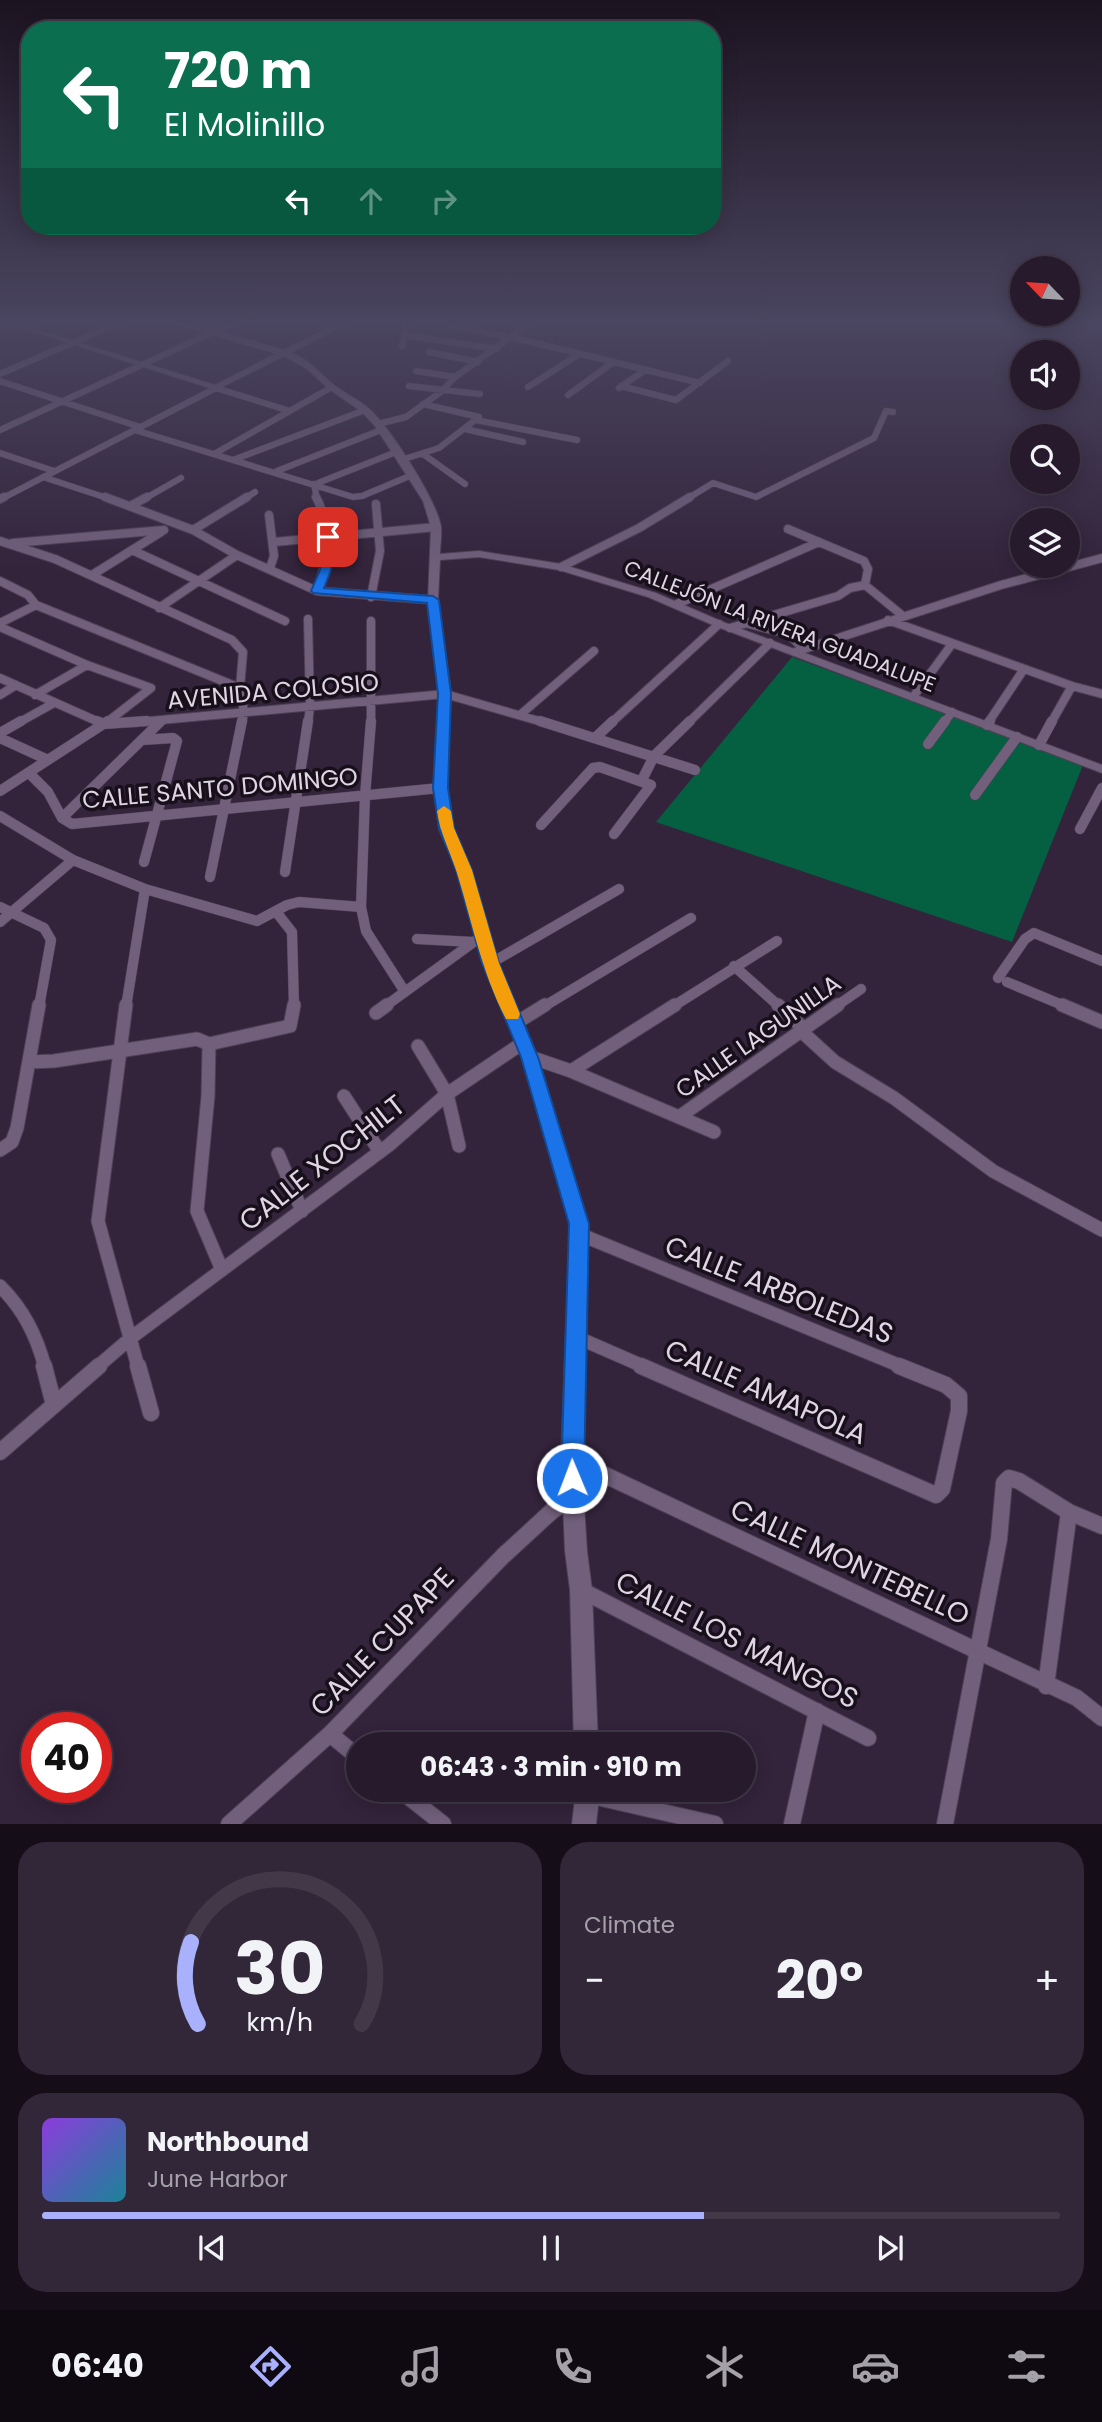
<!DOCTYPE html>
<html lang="en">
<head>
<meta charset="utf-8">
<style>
  :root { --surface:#261a2c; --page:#322738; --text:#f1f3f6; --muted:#a4a1a9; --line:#423848; --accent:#a9b0fc }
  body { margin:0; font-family:Poppins,sans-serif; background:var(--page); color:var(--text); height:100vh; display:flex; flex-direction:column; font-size:26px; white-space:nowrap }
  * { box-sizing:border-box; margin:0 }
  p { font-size:23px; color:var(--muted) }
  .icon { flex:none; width:38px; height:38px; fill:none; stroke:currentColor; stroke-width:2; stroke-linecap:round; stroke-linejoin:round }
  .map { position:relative; height:1824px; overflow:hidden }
  .sheet { display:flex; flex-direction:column; gap:18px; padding:18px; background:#150e18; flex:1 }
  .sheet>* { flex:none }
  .banner { position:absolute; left:21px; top:21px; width:700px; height:214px; border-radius:28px; box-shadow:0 4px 18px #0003,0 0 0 2px var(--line); background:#0b6e4f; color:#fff; overflow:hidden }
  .needle { width:46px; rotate:295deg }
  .controls { position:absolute; left:1010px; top:256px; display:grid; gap:14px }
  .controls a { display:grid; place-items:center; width:70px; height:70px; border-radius:50%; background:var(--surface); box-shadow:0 4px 18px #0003,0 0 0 2px var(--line); font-size:35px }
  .speed { position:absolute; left:21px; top:1712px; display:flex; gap:14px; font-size:35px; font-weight:700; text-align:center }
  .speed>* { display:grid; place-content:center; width:91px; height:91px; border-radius:50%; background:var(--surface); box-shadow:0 4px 18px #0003,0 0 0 2px var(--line); line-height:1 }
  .speed .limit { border:10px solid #d22; background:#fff; color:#111 }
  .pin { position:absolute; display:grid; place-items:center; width:60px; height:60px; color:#fff; margin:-30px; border-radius:14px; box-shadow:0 4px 10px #0006 }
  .me { position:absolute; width:77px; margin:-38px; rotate:359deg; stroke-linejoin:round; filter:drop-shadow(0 0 5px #0008) }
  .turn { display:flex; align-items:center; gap:24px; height:147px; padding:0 28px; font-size:32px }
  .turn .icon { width:91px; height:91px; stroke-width:2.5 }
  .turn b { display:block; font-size:49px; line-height:60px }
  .lanes { display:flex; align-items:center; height:66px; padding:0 28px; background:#0003; justify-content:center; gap:35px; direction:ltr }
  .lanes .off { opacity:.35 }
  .big { font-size:52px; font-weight:700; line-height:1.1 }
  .sheet .widget { flex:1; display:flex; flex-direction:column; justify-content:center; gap:10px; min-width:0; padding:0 24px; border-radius:28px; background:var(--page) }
  .sheet .dial { align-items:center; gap:0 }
  .dial svg { height:182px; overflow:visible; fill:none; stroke:var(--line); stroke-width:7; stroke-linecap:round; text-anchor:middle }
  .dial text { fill:var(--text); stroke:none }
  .song { display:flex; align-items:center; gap:21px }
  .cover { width:84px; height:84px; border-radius:10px; background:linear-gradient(135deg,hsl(270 70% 55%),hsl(190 70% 35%)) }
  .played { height:7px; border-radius:4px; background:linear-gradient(90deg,var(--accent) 65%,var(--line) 65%) }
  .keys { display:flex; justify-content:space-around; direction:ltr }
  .heat { display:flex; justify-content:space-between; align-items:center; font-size:38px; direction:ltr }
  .sheet .tiles { flex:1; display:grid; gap:18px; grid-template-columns:1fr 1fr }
  .widget:last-child { grid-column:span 2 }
  .trip { position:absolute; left:346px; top:1732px; width:410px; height:70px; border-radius:35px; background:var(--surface); box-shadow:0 4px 18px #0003,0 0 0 2px var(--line); font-weight:700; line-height:70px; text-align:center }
  .tab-bar { display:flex; height:112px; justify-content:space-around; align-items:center; background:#0f0a12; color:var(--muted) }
  .tab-bar .icon { width:49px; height:49px }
  .tab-bar .selected { color:var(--accent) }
  .tab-bar b { font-size:32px; color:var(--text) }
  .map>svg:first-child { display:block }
  .green { fill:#056042 }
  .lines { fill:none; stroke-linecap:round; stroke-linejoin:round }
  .minor-far4-casing { stroke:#4e4055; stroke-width:7 }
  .minor-far3-casing { stroke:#4e4055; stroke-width:10 }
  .minor-far2-casing { stroke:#4e4055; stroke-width:11 }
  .minor-far1-casing { stroke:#4e4055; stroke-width:15 }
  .minor-casing { stroke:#4e4055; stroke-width:18 }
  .tertiary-casing { stroke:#4e4055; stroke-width:2 }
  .minor-far4 { stroke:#715f7b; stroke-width:6 }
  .minor-far3 { stroke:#715f7b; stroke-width:8 }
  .minor-far2 { stroke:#715f7b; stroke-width:10 }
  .minor-far1 { stroke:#715f7b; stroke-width:13 }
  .minor { stroke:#715f7b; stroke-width:16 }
  .tertiary { fill:#715f7b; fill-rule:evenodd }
  .route { fill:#1a73e8; stroke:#114b97; stroke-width:2 }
  .slow { fill:#f59e0b }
  .labels { text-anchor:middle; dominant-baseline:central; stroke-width:7; stroke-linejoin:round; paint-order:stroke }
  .far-street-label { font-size:21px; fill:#e0d5e5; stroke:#17101b }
  .street-label { font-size:24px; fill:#e0d5e5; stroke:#17101b }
  .near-street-label { font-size:28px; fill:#e0d5e5; stroke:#17101b }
</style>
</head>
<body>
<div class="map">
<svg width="1102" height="1824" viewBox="0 0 1102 1824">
  <rect width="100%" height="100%" fill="#33233b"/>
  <path class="green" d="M 792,657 L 1083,765 L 1012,942 L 656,822 Z"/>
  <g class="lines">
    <g class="minor-far4-casing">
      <path id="minor-far4" d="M 174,321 L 284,353 L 347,321
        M 449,321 L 452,326 L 511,337 L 700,383
        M 0,325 L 9,321
        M 404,335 L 497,349
        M 402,346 L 407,321
        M 429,352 L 478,362
        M 416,371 L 455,377
        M 0,374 L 123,321
        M 0,381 L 140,427
        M 409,386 L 480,394
        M 621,386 L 676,400 L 728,361
        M 528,387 L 579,354
        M 619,388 L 645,370
        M 568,395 L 612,363
        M 476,420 L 577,440
        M 378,424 L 406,417 L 442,391 L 455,377 L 533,321
        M 465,429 L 523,442
        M 0,430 L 237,321
        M 135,430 L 353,497 L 362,496 L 412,475
        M 0,453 L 54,471
        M 214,454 L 332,387
        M 423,454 L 465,484
        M 233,460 L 365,410
        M 401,460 L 439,448 L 479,417 L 423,404
        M 277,471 L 381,430
        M 43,477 L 110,499
        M 318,483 L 396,452
        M 314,484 L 317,499
        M 1,499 L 216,388 L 290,411
        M 144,499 L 181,478
        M 244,499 L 255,492
        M 687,499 L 713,483 L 756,497 L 874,438 L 886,411 L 893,412"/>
    </g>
    <g class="minor-far3-casing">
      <path id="minor-far3" d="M 105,497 L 193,530 L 237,555 L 317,591 L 433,600
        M 316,497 C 332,527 328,560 317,591
        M 0,499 L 4,497
        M 132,505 L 147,497
        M 269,515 L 274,556 L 270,568
        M 788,529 L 864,561 L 868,569 L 865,585 L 903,616
        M 193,530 L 247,497
        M 0,541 L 55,559 L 232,640 L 243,652 L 240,688 L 244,712 L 242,723
        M 274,542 L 436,527
        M 13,543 L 164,530
        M 132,550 L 285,621
        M 561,567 L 639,528 L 690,497
        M 92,575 L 161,532
        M 0,581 L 28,595 L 36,605 L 240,688
        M 371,597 L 380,551 L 376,504
        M 677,604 L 819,542
        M 159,608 L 237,555
        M 770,617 L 804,649
        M 888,620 L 1072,686 L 1102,694
        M 371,621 L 371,723
        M 0,623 L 36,605
        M 749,624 L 788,634
        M 0,627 L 87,665 L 151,688 L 106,723
        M 730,628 L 838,596 L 850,588 L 865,585
        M 795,652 L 1001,585 L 1102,558
        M 0,678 L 101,723
        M 0,695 L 16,685
        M 35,695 L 87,665
        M 913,697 L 952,644
        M 520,715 L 594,651
        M 18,723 L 54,703
        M 128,723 L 445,694 L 546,723
        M 308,723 L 310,707 L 308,619
        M 611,723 L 719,624
        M 688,723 L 770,643
        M 944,723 L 952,712
        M 988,723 L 1024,669
        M 1051,723 L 1072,686"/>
    </g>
    <g class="minor-far2-casing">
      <path id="minor-far2" d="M 97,721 L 104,724 L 147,721
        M 371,721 L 365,796 L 361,907 L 366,931 L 405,992
        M 540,721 L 695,770
        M 987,725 L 990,721
        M 0,733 L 21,721
        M 596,737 L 613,721
        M 0,738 L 48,760
        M 142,740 L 173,738 L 177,741 L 144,862
        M 928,744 L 945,721
        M 1039,745 L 1052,721
        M 29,773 L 48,792 L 62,818 L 72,824 L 440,788
        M 642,780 L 654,756 L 690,721
        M 0,791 L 108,721
        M 975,795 L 1017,737
        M 0,816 L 73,860 L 145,889 L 126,1007
        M 62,818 L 161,721
        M 541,825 L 593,768 L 600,767 L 651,785 L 614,834
        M 1080,829 L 1102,788
        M 285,872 L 308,721
        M 210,877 L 242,721
        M 145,889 L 257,921 L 287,905 L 299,902 L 361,907
        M 0,907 L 44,928 L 51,940 L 39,1007
        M 277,913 L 292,932 L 294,1007
        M 0,922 L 73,860
        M 417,939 L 473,942
        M 491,963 L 619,889
        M 734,966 L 780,1007
        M 998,978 L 1025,939 L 1034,933 L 1102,961
        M 1007,982 L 1067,1007
        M 384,1007 L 482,936
        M 543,1007 L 691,918
        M 672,1007 L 777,941
        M 835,1007 L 861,989"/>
    </g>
    <g class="minor-far1-casing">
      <path id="minor-far1" d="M 126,1005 L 98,1221 L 138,1367
        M 778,1005 L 804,1029
        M 1062,1005 L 1102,1022
        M 376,1013 L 387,1005
        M 516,1023 L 545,1005
        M 801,1031 L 835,1062 L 894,1098 L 993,1171 L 1102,1230
        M 209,1044 L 208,1096 L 197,1211 L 222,1270
        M 418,1046 L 447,1094 L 459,1146
        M 530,1057 L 571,1071 L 714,1132
        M 29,1062 L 54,1061 L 197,1039 L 209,1044 L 290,1026 L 294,1005
        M 571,1071 L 675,1005
        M 344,1096 L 380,1152
        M 679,1117 L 838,1005
        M 0,1150 L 12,1142 L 17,1128 L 39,1005
        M 278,1154 L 302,1211
        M 579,1234 L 903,1367
        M 0,1286 C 24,1310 36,1335 45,1367
        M 574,1336 L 645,1367
        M 97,1367 L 132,1337 L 389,1145 L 447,1094 L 524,1042"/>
    </g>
    <g class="minor-casing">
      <path id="minor" d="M 44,1366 L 54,1405
        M 138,1366 L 151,1413
        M 641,1366 L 936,1495 L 942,1489 L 959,1411 L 959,1396 L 946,1385 L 899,1366
        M 0,1452 L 99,1366
        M 571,1459 L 1077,1698 L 1102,1718
        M 581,1590 L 868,1738
        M 1046,1686 L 1069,1512
        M 330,1734 L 359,1758
        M 400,1790 L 443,1824
        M 588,1795 L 715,1824
        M 229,1824 L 330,1734 L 503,1556 L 552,1511 L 573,1497
        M 792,1824 L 817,1711
        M 945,1824 L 999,1539 L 1004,1483 L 1009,1478 L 1019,1481 L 1069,1512 L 1102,1526"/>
    </g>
    <g class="tertiary-casing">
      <path id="tertiary" d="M 0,321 L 9,321 L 215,385 L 281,351 C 302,351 320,374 335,386 C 345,393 357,399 367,407 C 388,424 437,500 441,527 C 442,535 440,545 440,554 L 479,551 L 561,564 L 656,593 L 723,622 L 1102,765 L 1102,773 L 715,626 L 648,597 L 559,570 L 479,557 L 440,560 L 438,600 L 451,694 L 446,788 L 453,829 L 471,870 L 498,963 L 538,1057 L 588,1224 L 581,1459 L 587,1551 L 592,1590 L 598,1745 L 574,1745 L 570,1590 L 565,1551 L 561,1459 L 570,1224 L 522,1057 L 484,963 L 457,870 L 439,829 L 434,788 L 439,694 L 428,600 L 431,527 L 423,501 L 375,426 L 362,412 L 329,389 L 307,369 L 284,356 L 216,390 Z
        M 576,1790 L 600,1790 L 596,1824 L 572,1824 Z"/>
    </g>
    <use href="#minor-far4" class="minor-far4"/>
    <use href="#minor-far3" class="minor-far3"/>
    <use href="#minor-far2" class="minor-far2"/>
    <use href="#minor-far1" class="minor-far1"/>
    <use href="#minor" class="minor"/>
    <use href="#tertiary" class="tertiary"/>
  </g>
  <linearGradient id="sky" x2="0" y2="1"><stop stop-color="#1c1320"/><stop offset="0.56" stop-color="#4a4560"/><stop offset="1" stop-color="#4a4560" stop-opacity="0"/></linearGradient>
  <rect width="1102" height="576" fill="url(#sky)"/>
  <path class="route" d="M 328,533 L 334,537 L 331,570 L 324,588 L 433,596 L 439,600 L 451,694 L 448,788 L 454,828 L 472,870 L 499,963 L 538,1057 L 589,1224 L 584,1478 L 580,1486 L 572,1489 L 564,1486 L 561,1478 L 569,1224 L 521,1057 L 482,963 L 456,870 L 439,828 L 433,788 L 438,694 L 427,603 L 313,593 L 311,591 L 320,570 L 323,537 Z"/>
  <path class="slow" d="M 444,806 L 451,811 L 454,828 L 472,870 L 499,963 L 520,1014 L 518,1019 L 506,1019 C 482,973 472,922 457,873 C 450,851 440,833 437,811 Z"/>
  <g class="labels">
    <g class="far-street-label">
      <text transform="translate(780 626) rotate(21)">CALLEJÓN LA RIVERA GUADALUPE</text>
    </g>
    <g class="street-label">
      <text transform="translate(273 691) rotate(-5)">AVENIDA COLOSIO</text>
      <text transform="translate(220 788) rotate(-5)">CALLE SANTO DOMINGO</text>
      <text transform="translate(758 1036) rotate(-35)">CALLE LAGUNILLA</text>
    </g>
    <g class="near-street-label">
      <text transform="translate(322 1163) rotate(-38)">CALLE XOCHILT</text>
      <text transform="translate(779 1290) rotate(22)">CALLE ARBOLEDAS</text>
      <text transform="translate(766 1392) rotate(24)">CALLE AMAPOLA</text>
      <text transform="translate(850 1562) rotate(25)">CALLE MONTEBELLO</text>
      <text transform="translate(737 1640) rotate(27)">CALLE LOS MANGOS</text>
      <text transform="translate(382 1642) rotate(-46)">CALLE CUPAPE</text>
    </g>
  </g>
</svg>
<div class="controls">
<a><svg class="needle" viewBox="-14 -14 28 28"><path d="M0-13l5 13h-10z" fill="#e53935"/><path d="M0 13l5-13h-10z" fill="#a4a1a9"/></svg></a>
<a><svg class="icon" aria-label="sound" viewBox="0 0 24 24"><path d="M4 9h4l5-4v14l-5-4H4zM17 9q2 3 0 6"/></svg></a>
<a><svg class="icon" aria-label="search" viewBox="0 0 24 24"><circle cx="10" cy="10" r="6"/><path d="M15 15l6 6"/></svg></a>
<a><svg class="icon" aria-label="layers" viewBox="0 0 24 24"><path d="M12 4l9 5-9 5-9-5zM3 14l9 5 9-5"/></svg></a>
</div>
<div class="speed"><div class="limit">40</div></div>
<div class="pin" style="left:328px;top:537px;background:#d93025"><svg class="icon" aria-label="arrive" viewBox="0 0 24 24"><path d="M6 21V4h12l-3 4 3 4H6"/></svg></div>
<svg class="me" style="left:572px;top:1478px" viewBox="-20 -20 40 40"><circle r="17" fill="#1a73e8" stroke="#fff" stroke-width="3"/><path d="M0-11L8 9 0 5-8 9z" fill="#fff"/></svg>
<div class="trip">06:43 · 3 min · 910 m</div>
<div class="banner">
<div class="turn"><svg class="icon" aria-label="left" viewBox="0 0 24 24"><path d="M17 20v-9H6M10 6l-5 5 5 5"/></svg><div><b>720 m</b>El Molinillo</div></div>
<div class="lanes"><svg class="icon" aria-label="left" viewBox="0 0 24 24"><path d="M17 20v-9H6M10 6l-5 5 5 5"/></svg><svg class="icon off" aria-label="ahead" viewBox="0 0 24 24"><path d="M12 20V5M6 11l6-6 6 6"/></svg><svg class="icon off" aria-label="right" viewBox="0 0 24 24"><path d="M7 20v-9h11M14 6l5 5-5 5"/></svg></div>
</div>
</div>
<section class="sheet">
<div class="tiles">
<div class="widget dial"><svg viewBox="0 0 100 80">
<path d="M14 69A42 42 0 1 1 86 69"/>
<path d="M14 69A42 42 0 0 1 11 33" stroke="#a9b0fc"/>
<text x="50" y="56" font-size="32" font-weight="700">30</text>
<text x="50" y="72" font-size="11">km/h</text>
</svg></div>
<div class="widget"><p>Climate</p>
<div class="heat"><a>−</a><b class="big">20°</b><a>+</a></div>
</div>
<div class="widget">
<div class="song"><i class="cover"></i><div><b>Northbound</b><p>June Harbor</p></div></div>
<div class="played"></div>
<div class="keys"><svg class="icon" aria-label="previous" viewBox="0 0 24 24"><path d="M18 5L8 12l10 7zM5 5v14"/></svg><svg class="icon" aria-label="pause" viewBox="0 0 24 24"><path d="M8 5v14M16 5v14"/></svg><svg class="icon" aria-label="next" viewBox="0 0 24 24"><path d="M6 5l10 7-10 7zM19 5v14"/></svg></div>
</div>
</div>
</section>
<nav class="tab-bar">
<b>06:40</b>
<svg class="icon selected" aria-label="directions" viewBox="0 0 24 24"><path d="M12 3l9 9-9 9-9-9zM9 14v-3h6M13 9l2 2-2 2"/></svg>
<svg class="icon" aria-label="music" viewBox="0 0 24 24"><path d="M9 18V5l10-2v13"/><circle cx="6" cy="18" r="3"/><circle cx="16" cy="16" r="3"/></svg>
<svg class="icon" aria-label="phone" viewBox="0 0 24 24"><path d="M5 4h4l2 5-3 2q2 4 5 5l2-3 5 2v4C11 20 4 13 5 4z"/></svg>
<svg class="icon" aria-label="climate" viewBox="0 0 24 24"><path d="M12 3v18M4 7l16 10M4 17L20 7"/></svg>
<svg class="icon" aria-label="car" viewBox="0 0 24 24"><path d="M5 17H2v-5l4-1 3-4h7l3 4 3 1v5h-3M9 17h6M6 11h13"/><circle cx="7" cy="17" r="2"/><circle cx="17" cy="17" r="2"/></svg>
<svg class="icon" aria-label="filters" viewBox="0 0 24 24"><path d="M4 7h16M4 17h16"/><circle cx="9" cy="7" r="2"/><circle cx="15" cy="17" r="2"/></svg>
</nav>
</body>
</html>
